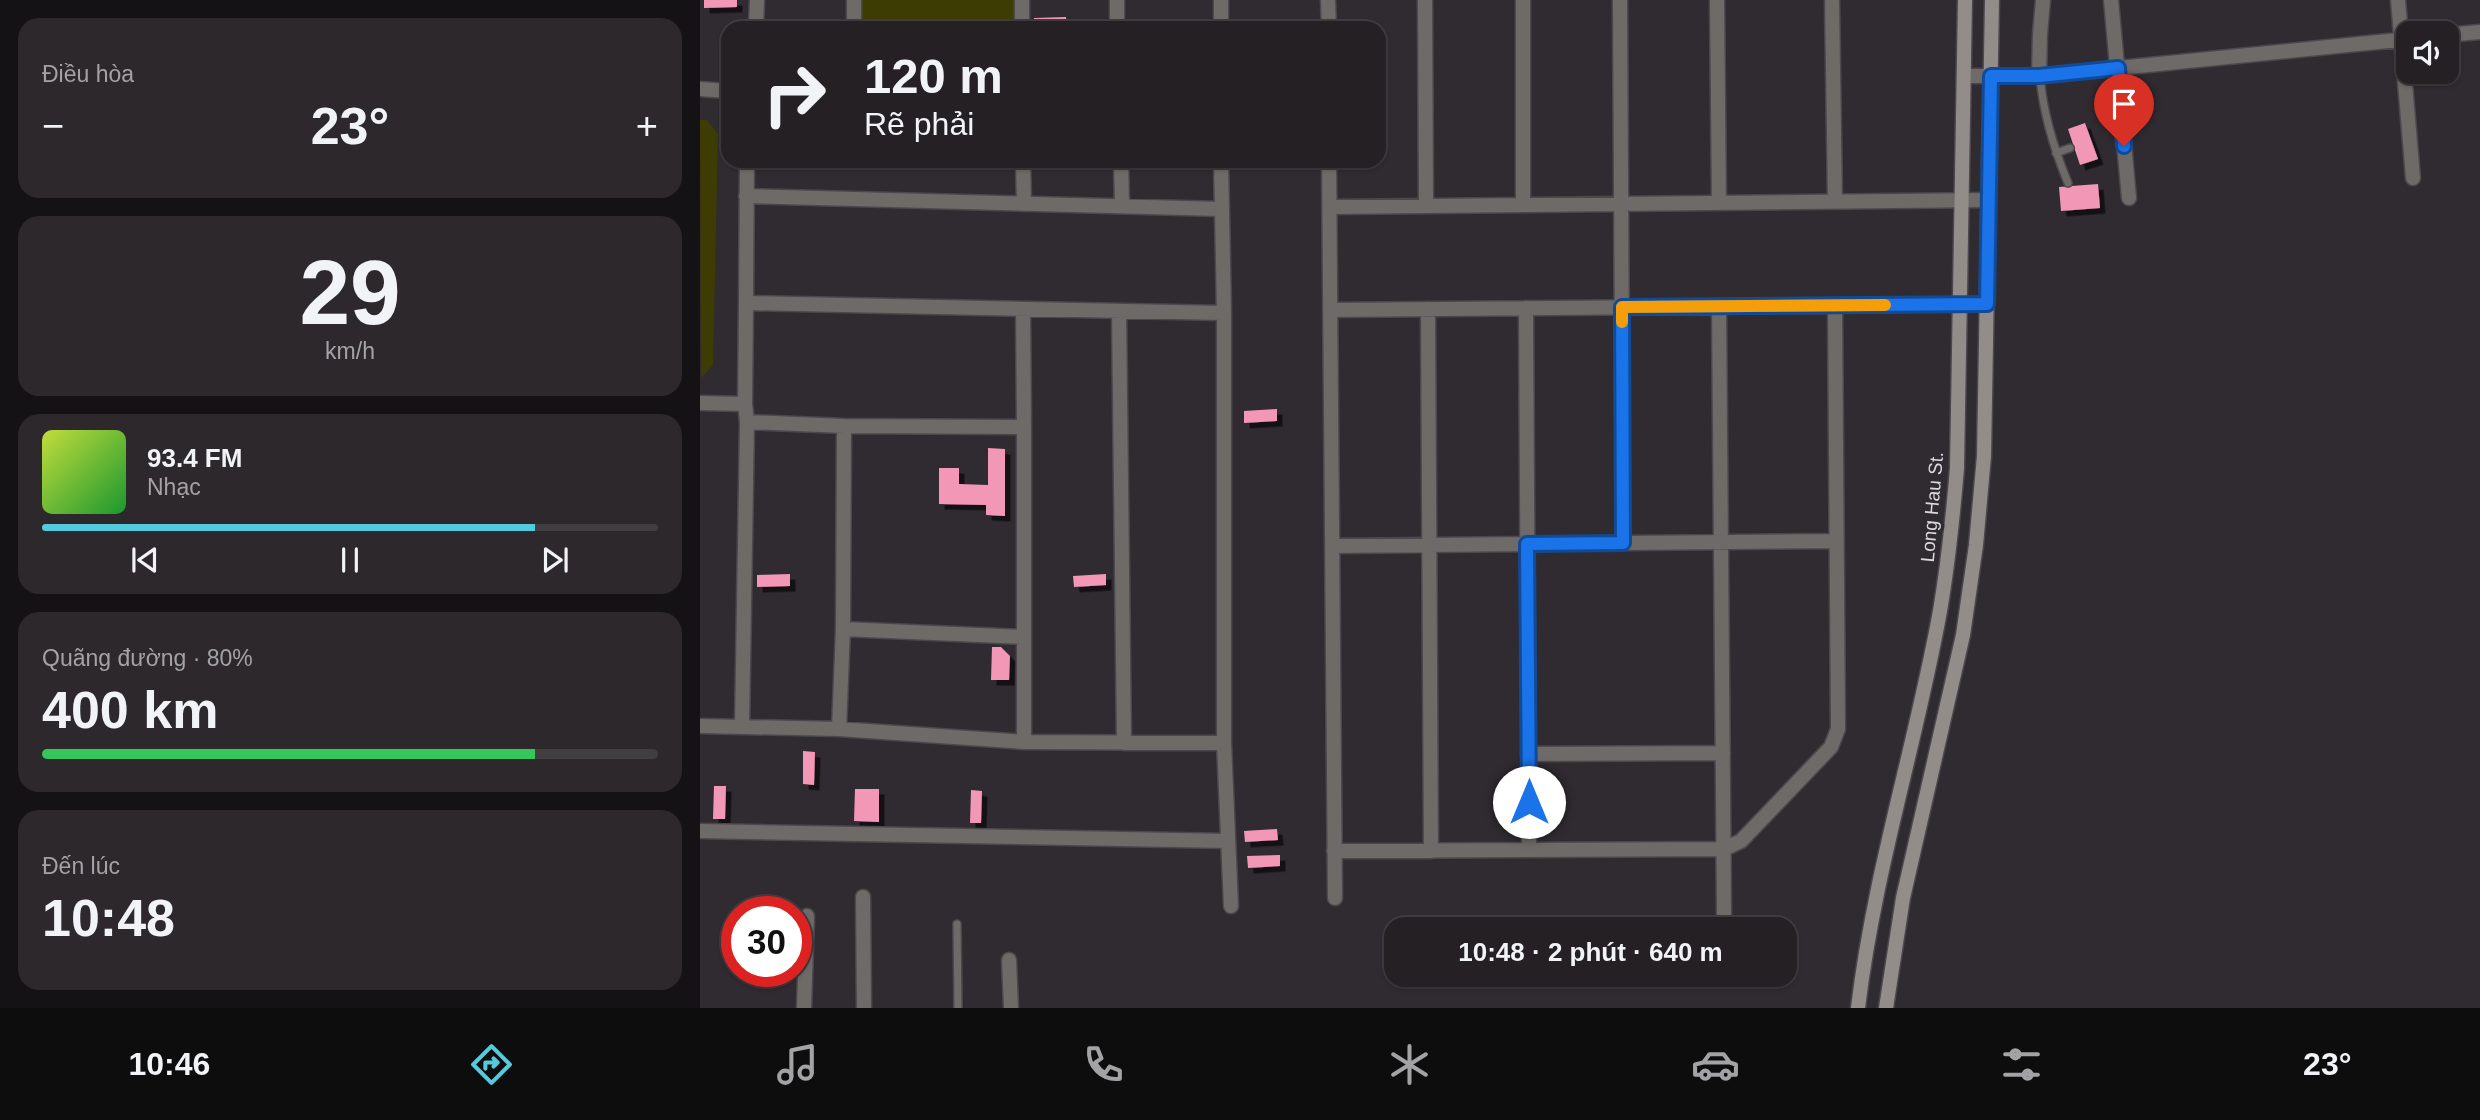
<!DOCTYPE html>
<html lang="vi">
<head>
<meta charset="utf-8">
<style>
  :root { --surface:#242024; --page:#2c282c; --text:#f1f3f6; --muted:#a3a3a6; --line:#413e41; --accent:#54cadd }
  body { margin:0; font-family:Helvetica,sans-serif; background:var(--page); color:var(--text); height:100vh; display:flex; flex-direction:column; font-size:26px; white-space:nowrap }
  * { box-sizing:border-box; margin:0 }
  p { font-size:23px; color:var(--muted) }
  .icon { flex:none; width:38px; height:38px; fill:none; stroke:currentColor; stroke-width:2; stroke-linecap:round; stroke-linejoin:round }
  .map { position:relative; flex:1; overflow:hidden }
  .details { display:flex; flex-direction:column; gap:18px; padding:18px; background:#141214; width:700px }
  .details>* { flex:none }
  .hud { position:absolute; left:21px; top:21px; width:665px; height:147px; border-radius:21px; box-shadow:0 2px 5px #0004,0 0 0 2px var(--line); background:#242024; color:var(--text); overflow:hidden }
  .tools { position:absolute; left:1696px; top:21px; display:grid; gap:14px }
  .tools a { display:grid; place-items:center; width:63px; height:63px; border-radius:14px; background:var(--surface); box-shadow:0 2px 5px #0004,0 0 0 2px var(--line); font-size:35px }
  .speed { position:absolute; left:21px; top:896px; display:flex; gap:14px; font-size:35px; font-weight:700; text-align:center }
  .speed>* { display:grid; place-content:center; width:91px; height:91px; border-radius:50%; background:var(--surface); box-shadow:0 2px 5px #0004,0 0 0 2px var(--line); line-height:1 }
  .speed .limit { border:10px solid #d22; background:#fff; color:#111 }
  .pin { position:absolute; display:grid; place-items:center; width:60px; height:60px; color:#fff; margin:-72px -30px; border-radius:50% 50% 50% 0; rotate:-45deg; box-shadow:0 0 7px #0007 }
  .pin .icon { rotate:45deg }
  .me { position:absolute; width:77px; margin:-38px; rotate:0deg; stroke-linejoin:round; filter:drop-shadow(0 0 5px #0008) }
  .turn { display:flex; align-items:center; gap:24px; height:147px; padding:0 28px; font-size:32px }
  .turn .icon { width:91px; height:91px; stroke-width:2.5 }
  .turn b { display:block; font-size:49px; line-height:60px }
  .big { font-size:52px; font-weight:800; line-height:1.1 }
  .details .widget { flex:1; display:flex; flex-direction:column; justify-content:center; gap:10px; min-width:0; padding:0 24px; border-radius:21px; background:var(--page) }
  .details .dial { align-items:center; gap:0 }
  .dial b { font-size:91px; line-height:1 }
  .song { display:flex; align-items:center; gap:21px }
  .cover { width:84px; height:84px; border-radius:10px; background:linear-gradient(135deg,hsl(70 70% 55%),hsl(130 70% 35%)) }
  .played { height:7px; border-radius:4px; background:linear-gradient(90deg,var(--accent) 80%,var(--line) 80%) }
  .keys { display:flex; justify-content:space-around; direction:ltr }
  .heat { display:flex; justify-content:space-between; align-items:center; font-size:38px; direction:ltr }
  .charge { height:10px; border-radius:5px; background:linear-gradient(90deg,#34c759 80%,var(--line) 0) }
  .trip { position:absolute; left:684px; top:917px; width:413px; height:70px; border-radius:21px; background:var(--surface); box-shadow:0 2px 5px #0004,0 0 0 2px var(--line); font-weight:800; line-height:70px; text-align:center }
  .tabs { display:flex; height:112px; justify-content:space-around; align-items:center; background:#0e0d0e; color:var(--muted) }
  .tabs .icon { width:49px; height:49px }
  .tabs .active { color:var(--accent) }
  .tabs b { font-size:32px; color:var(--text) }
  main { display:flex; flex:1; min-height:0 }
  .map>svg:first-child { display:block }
  .green { fill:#3d3d03 }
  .building { fill:#f397b6; filter:url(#shadow) }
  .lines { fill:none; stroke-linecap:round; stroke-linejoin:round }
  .service-casing { stroke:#4c474c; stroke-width:10 }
  .minor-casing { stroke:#4c474c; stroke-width:17 }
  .secondary-casing { stroke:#4c474c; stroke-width:17 }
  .service { stroke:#6e6a68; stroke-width:7 }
  .minor { stroke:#6e6a68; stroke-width:14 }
  .secondary { stroke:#928d89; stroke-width:14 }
  .route-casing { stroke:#114b97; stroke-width:18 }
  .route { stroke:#1a73e8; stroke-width:12 }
  .slow { stroke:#f59e0b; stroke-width:12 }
  .labels { text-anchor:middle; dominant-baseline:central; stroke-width:7; stroke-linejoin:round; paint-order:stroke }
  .street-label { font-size:19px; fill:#dcd9dd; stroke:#302b30 }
</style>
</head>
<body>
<main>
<section class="details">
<div class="widget"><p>Điều hòa</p>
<div class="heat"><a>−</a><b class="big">23°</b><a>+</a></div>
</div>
<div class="widget dial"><b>29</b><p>km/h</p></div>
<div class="widget">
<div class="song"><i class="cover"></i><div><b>93.4 FM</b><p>Nhạc</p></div></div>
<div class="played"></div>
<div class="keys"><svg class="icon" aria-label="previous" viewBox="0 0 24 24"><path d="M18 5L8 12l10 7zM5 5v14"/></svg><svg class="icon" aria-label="pause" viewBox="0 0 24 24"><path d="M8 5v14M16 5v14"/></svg><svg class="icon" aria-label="next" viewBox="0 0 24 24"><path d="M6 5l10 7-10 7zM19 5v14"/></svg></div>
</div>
<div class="widget"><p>Quãng đường · 80%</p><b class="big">400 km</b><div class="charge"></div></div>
<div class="widget"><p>Đến lúc</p><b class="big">10:48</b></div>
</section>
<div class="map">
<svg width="1780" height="1008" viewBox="0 0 1780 1008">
  <defs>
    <filter id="shadow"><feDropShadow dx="5.5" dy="5.5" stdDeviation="0" flood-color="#0009"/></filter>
  </defs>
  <rect width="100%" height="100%" fill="#302b30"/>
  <path class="green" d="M 154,0 L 322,0 L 322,28 L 154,28 Z
    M 0,120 L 7,120 L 18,134 L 13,365 L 1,378 Z"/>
  <path class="building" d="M 4,0 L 37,0 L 37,7 L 4,8 Z
    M 366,17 L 367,28 L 334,28 L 334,18 Z
    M 1385,123 L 1398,159 L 1380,165 L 1368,129 Z
    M 1398,184 L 1400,208 L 1361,211 L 1359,187 Z
    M 577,409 L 577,421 L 544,423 L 544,411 Z
    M 288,448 L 305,449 L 305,516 L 286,515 L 286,505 L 239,504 L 239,468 L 259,468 L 259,484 L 288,485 Z
    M 90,574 L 90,586 L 57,587 L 57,575 Z
    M 406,574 L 406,585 L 374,587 L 373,576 Z
    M 292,647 L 301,647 L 310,656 L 309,680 L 291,680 Z
    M 103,751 L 115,752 L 114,785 L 103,784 Z
    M 14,786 L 26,786 L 25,819 L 13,819 Z
    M 155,789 L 179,789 L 179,822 L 154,821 Z
    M 271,790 L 282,791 L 281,823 L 270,823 Z
    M 577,829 L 578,840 L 545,842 L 544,831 Z
    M 580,855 L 580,866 L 548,868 L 547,856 Z"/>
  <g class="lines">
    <g class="service-casing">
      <path id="service" d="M 1340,76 C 1343,114 1354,149 1368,183
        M 1356,153 L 1370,148
        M 257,924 L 258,1008"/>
    </g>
    <g class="minor-casing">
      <path id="minor" d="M 417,0 L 417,28
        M 628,0 L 629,28
        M 725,0 L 726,206
        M 823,0 L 823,205
        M 920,0 L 923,543
        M 1017,0 L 1019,203
        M 1132,0 L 1135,202
        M 1411,0 L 1429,198
        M 1698,0 L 1713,178
        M 56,28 L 57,0
        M 154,28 L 154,0
        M 322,28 L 322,0
        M 521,28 L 521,0
        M 1746,35 L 1780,32
        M 1264,76 L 1339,76 L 1708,39
        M 1339,76 L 1340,34 L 1343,0
        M 0,89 L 28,91
        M 323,161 L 324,204
        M 421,161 L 422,205
        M 521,161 L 524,313 L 524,743
        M 629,161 L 635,898
        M 46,196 L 521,209
        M 630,207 L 1289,200
        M 46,303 L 47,161
        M 1019,306 L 1024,914
        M 826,308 L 829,850
        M 323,309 L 324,427
        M 728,309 L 731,851
        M 630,310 L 1287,304
        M 419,311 L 424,743
        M 0,403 L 45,404
        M 47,422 L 144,426 L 324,427 L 324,742
        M 632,546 L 1136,541
        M 143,629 L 323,637
        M 0,726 L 139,729 L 324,742 L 524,743 L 531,906
        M 42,726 L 47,422 L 45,404 L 46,303 L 524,313
        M 139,729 L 143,629 L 144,426
        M 828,754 L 1023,753
        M 0,831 L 528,841
        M 634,851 L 1024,849 L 1041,841 L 1131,747 L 1138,729 L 1135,305
        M 163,897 L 164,1008
        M 309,960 L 311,1008
        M 104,1008 L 107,916"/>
    </g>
    <g class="secondary-casing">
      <path id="secondary" d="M 1158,1008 C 1174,873 1216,744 1240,611 C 1248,564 1253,516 1257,468 L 1265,0
        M 1186,1008 L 1203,898 L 1263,635 L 1276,545 L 1284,456 L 1292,0"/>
    </g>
    <use href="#service" class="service"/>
    <use href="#minor" class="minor"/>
    <use href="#secondary" class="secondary"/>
  </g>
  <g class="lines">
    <g class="route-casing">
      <path id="route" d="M 829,802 L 827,544 L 923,543 L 922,307 L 1287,304 L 1291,76 L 1339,76 L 1418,68 L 1424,146"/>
    </g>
    <use href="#route" class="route"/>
    <path class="slow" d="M 922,322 L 922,307 L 1185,305"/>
  </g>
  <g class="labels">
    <g class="street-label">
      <text transform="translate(1232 507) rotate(-85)">Long Hau St.</text>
    </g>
  </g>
</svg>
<div class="tools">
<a><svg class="icon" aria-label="sound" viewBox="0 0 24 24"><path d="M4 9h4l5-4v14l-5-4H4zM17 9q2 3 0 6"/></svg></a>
</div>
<div class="speed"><div class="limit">30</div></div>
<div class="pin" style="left:1424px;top:146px;background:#d93025"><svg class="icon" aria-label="arrive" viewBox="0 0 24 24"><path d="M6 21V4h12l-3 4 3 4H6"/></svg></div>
<svg class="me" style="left:829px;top:802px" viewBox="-20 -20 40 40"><circle r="19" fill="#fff"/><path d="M0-13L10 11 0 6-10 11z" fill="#1a73e8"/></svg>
<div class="trip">10:48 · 2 phút · 640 m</div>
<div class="hud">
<div class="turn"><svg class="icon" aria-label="right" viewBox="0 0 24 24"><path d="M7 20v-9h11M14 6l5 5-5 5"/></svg><div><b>120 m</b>Rẽ phải</div></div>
</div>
</div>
</main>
<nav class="tabs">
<b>10:46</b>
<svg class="icon active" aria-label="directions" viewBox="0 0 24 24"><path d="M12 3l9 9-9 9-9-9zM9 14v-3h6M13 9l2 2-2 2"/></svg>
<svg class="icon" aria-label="music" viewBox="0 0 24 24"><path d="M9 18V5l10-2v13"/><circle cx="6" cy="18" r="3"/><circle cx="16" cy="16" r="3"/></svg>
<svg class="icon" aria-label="phone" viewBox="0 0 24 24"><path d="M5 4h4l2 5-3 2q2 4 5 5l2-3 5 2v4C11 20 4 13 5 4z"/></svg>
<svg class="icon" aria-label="climate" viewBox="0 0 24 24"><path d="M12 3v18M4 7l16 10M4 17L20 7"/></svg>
<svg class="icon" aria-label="car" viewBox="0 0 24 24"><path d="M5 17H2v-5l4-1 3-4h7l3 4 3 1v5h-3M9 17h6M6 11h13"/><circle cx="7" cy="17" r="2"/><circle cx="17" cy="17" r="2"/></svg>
<svg class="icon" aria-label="filters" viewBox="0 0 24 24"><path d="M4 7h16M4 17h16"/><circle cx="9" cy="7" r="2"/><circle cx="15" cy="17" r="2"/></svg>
<b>23°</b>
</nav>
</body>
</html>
